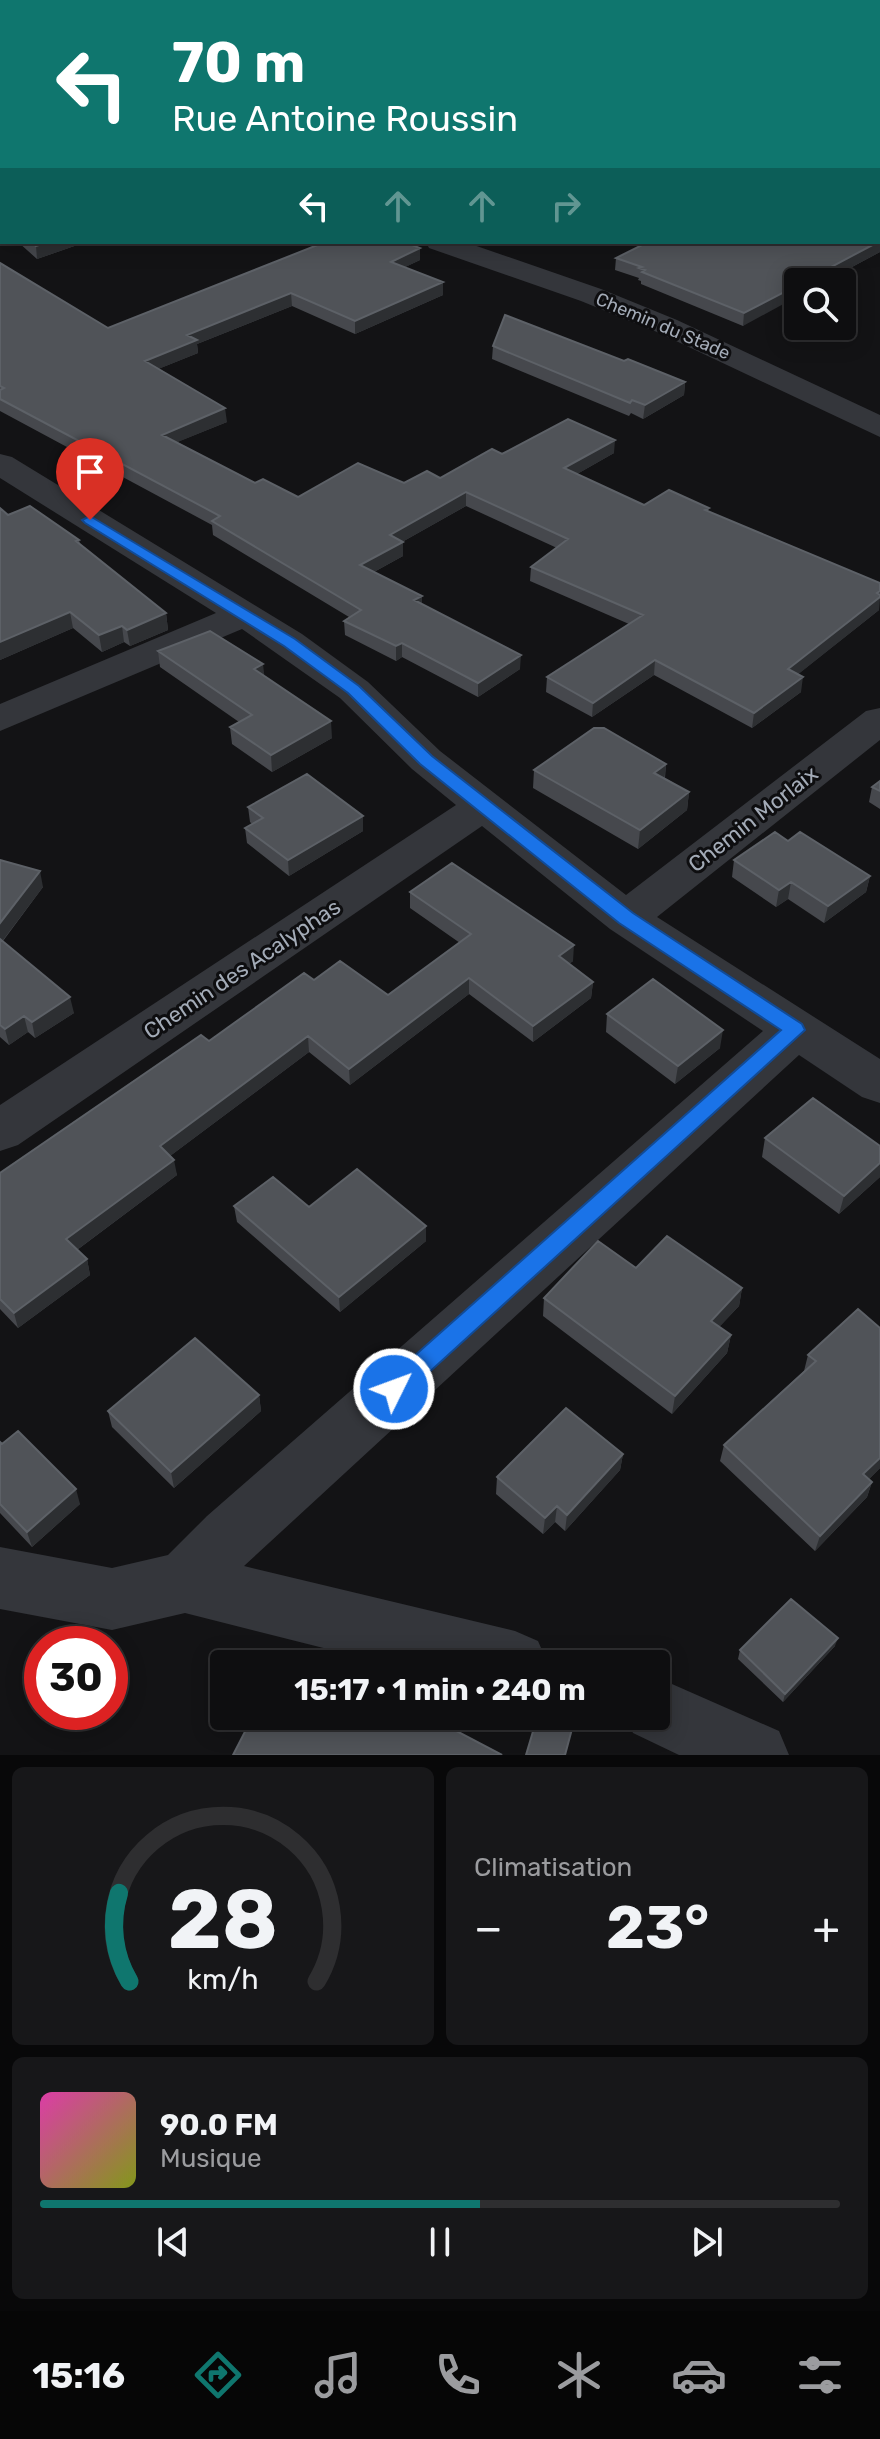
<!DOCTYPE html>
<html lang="fr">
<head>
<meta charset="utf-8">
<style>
  :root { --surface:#0e0e10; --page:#171719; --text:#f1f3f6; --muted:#9b9c9f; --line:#2e2e30; --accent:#0f766e }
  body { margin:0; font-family:Rubik,sans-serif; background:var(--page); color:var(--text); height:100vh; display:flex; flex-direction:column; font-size:30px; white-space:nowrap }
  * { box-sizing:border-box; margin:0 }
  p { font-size:26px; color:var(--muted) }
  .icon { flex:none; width:44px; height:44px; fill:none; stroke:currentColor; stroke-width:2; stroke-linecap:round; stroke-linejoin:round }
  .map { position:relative; height:1755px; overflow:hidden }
  .panel { display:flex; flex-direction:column; gap:12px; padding:12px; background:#080809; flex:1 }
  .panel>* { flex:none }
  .hud { position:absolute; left:0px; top:0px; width:880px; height:244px; box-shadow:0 4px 20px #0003,0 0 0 2px var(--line); background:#0f766e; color:#fff; overflow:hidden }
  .tools { position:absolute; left:784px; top:268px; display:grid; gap:16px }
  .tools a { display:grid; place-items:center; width:72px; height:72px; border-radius:8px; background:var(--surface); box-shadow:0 4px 20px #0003,0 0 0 2px var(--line); font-size:40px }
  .speed { position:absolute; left:24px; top:1626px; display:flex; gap:16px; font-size:40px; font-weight:700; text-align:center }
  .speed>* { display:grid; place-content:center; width:104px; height:104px; border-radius:50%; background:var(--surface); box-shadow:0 4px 20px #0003,0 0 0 2px var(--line); line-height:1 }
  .speed .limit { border:12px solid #d22; background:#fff; color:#111 }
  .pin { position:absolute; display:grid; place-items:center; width:68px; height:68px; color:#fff; margin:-82px -34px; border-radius:50% 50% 50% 0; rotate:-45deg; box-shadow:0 0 8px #0007 }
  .pin .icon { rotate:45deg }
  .me { position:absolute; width:88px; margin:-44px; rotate:48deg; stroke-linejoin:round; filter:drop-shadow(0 0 6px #0008) }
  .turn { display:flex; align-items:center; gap:28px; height:168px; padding:0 40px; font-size:36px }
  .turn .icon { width:104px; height:104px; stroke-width:2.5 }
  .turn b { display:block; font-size:56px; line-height:68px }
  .lanes { display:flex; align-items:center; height:76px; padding:0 40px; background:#0003; justify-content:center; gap:40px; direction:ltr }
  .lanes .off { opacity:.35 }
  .big { font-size:60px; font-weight:700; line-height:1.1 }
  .panel .card { flex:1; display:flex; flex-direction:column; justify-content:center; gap:12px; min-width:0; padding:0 28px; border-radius:12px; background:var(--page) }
  .panel .dial { align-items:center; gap:0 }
  .dial svg { height:208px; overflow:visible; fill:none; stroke:var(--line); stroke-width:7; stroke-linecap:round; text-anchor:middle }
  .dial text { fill:var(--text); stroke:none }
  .song { display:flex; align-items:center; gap:24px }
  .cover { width:96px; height:96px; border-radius:12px; background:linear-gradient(135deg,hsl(320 70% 55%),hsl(70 70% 35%)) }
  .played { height:8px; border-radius:4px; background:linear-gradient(90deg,var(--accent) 55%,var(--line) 55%) }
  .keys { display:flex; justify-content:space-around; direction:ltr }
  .heat { display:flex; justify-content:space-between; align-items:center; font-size:44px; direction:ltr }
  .panel .tiles { flex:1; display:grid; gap:12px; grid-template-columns:1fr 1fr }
  .card:last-child { grid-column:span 2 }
  .trip { position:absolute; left:210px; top:1650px; width:460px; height:80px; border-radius:8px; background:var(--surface); box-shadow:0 4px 20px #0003,0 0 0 2px var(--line); font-weight:700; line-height:80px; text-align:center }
  .menu { display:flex; height:128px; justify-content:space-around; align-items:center; background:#060606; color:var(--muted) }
  .menu .icon { width:56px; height:56px }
  .menu .on { color:var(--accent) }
  .menu b { font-size:36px; color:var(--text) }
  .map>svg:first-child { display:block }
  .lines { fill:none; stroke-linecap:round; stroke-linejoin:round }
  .minor { fill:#34363b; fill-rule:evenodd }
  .major { fill:#50535a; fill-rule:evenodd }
  .wall { fill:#46484d }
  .shaded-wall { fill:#2d2f32 }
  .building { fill:#505358; stroke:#5d6167; stroke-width:2 }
  .route { fill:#1a73e8; stroke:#114b97; stroke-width:2 }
  .labels { text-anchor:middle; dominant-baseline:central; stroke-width:6; stroke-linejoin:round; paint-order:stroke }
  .far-street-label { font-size:18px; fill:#a3abb7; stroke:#0e0e10 }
  .street-label { font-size:22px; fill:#a3abb7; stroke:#0e0e10 }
</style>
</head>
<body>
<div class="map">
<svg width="880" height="1755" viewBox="0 0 880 1755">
  <rect width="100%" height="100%" fill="#131315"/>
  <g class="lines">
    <path class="minor" d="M 426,242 L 465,242 L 601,289 L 677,320 L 880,415 L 880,437 L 657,332 L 581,301 L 429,248 Z
      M 0,454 L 12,457 L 302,634 L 368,682 L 440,751 L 626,895 L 866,711 L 880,708 L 880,740 L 657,917 L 880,1059 L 880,1103 L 862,1097 L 799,1055 L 244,1566 L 515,1631 L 538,1641 L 548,1664 L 387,1664 L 185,1613 L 112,1630 L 0,1609 L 0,1547 L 112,1568 L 168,1555 L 207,1516 L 763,1031 L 610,929 L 482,826 L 18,1145 L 0,1151 L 0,1105 L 456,805 L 412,769 L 340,698 L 242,629 L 0,731 L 0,704 L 216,613 L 0,478 Z
      M 656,1677 L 779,1731 L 789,1755 L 679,1755 L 633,1733 L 625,1716 L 656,1716 Z"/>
    <path class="major" d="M 878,137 L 880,137 L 880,152 L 878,152 Z"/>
  </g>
  <path class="wall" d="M 0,0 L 880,0 L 880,126 L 878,125 L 878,2 L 2,2 L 2,200 L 0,201 Z
    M 880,173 L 880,252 L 824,282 L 798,282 L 743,326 L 641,284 L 641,281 L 638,280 L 639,278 L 615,270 L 616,258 Z
    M 18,242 L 86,242 L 37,259 Z
    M 420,248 L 420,260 L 405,267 L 443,295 L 355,334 L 292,306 L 197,344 L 198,353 L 158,369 L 227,422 L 177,442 L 255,483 L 298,497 L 440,478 L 502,454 L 614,453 L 577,474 L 644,505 L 709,508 L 708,511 L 880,583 L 879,610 L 798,674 L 801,692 L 752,728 L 654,675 L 592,717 L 546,692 L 547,677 L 629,624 L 530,581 L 531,567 L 557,548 L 466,506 L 402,542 L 403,556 L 374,572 L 422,596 L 422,604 L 520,669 L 478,697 L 402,657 L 396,661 L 345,635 L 344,621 L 349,617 L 213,535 L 212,525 L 0,411 L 0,263 L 108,328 Z
    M 493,346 L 624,361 L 685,382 L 684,395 L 643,419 L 631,413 L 629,416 L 492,359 Z
    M 0,508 L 8,515 L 79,540 L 80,544 L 166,613 L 168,630 L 130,646 L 124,642 L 102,652 L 73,628 L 0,660 Z
    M 158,651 L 264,676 L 332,738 L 272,772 L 232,744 L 230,727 L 239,722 L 160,667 Z
    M 666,764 L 665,778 L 689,792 L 687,810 L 638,849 L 533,788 L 534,770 Z
    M 880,781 L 880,809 L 869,802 L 872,787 Z
    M 248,807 L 363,831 L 289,876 L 247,843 L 245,828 L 252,824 L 250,822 Z
    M 788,841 L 870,876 L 866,892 L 824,923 L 788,899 L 776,907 L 732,877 L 734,860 Z
    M 0,860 L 43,887 L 3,941 L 74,1013 L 35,1038 L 28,1032 L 9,1045 L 0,1037 Z
    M 410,892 L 573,961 L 569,964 L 593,982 L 591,998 L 533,1042 L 469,994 L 350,1085 L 309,1052 L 170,1156 L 177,1175 L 77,1250 L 87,1259 L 90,1275 L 18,1328 L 0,1309 L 0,1173 L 209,1041 L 314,980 L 388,995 L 460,943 L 410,908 Z
    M 607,1014 L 720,1048 L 675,1084 L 606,1032 Z
    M 765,1138 L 880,1146 L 880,1177 L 839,1214 L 762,1157 Z
    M 234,1206 L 309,1207 L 426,1241 L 340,1312 L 237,1222 Z
    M 636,1268 L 742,1288 L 739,1306 L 719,1327 L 731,1335 L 727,1353 L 672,1414 L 543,1316 L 544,1298 Z
    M 880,1328 L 880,1468 L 869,1479 L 872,1482 L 867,1497 L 815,1551 L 720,1461 L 724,1445 L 804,1371 L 808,1355 Z
    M 259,1395 L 261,1411 L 174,1488 L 112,1427 L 108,1411 Z
    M 0,1442 L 80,1504 L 32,1547 L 0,1513 Z
    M 623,1454 L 620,1470 L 565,1531 L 555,1522 L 543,1534 L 496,1494 L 497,1477 Z
    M 835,1646 L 783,1702 L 738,1659 L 740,1650 Z"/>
  <path class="shaded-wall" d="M 880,241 L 880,252 L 824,282 L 803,282 Z
    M 49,242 L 86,242 L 37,259 L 36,246 Z
    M 420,248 L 420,260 L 391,274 L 391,262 Z
    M 443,282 L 443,295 L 355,334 L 355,321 Z
    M 798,285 L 798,296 L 743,326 L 744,313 Z
    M 291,293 L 292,306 L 197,344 L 198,353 L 146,374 L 145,361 L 187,335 Z
    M 685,382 L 684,395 L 643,419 L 645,405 Z
    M 225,408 L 227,422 L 163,448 L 162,435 Z
    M 615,440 L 614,453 L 563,482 L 564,468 Z
    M 466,492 L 466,506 L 395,546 L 403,542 L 403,556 L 361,579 L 360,565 L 390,535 Z
    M 880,591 L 879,610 L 786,684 L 788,669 Z
    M 422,596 L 422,610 L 414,600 Z
    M 70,612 L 73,628 L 0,660 L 0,642 Z
    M 166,613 L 168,630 L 130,646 L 127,630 Z
    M 122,626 L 124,642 L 102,652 L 99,635 Z
    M 402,643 L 402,657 L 396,661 L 396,646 Z
    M 521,655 L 520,669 L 478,697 L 478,683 Z
    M 655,660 L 654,675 L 592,717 L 593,703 Z
    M 263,664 L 265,681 L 254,669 Z
    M 803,677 L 801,692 L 752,728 L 754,713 Z
    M 331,721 L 332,738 L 272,772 L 271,755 Z
    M 666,764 L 664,782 L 654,773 Z
    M 689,792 L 687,810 L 638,849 L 640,830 Z
    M 363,816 L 363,831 L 289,876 L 288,860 Z
    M 40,871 L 43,887 L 0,944 L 0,923 Z
    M 870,876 L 866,892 L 824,923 L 828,906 Z
    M 791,882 L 788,899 L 776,907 L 779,890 Z
    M 574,945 L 573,961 L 558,972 L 559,956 Z
    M 469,978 L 469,994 L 350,1085 L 349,1069 Z
    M 593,982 L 591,998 L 533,1042 L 533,1026 Z
    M 70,997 L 74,1013 L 35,1038 L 32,1022 Z
    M 24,1016 L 28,1032 L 9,1045 L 5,1029 Z
    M 723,1030 L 720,1048 L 675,1084 L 678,1066 Z
    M 308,1036 L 309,1052 L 162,1162 L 160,1146 Z
    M 174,1160 L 177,1175 L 70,1255 L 66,1239 Z
    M 880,1163 L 880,1177 L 839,1214 L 844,1196 Z
    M 426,1226 L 426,1241 L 340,1312 L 339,1297 Z
    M 87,1259 L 90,1275 L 18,1328 L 14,1313 Z
    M 742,1288 L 739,1306 L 708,1339 L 711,1321 Z
    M 731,1335 L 727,1353 L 672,1414 L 675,1396 Z
    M 259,1395 L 261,1411 L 174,1488 L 171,1472 Z
    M 623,1454 L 620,1470 L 565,1531 L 567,1515 Z
    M 880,1458 L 880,1468 L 858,1490 L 863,1474 Z
    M 872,1482 L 867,1497 L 815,1551 L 820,1536 Z
    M 76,1489 L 80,1504 L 32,1547 L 27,1532 Z
    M 557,1506 L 555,1522 L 543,1534 L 545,1518 Z
    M 838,1638 L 835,1646 L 783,1702 L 785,1694 Z"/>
  <path class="building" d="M 0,0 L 880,0 L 880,114 L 878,114 L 878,2 L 2,2 L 2,190 L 0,188 Z
    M 878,173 L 880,173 L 880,241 L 803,282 L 798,282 L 798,285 L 744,313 L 642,272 L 645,270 L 639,268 L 642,267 L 616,258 L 648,242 L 878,242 Z
    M 30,242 L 49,242 L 36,246 Z
    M 325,242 L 404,242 L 420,248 L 391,262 L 443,282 L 355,321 L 291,293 L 187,335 L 197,340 L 145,361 L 225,408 L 162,435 L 255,483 L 263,479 L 298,497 L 358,463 L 404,483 L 427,471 L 440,478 L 492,449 L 502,454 L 568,419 L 615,440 L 564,468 L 644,505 L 669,490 L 709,508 L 705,510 L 880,583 L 880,591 L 877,593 L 880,595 L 880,597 L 788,669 L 803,677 L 754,713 L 655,660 L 593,703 L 547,677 L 643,615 L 531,567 L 568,539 L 466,492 L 390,535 L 403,542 L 360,565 L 422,596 L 414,600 L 521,655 L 478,683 L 402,643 L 396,646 L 344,621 L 361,610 L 212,521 L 220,516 L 0,399 L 0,390 L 4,388 L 0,386 L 0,263 L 108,328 Z
    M 505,315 L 624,361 L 628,359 L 685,382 L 645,405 L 632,400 L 630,403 L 493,346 Z
    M 30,506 L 79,540 L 76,541 L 166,613 L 127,630 L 122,626 L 99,635 L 70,612 L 0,642 L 0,508 L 8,515 Z
    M 210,631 L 263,664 L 254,669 L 331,721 L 271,755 L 230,727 L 252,715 L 158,651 Z
    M 594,728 L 604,728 L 666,764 L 654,773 L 689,792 L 640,830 L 534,770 Z
    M 307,774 L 363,816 L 288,860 L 245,828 L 263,818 L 248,807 Z
    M 880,781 L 880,791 L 872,787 Z
    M 775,832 L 788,841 L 800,832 L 870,876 L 828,906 L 791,882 L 779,890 L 734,860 Z
    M 0,860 L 40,871 L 0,923 Z
    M 452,863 L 574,945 L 559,956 L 593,982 L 533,1026 L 469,978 L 349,1069 L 308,1036 L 160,1146 L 174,1160 L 66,1239 L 87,1259 L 14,1313 L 0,1299 L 0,1173 L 201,1035 L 209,1041 L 304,973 L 314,980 L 340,961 L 388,995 L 471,934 L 410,892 Z
    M 0,939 L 70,997 L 32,1022 L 24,1016 L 5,1029 L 0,1025 Z
    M 653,979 L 723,1030 L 678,1066 L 607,1014 Z
    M 813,1098 L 880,1146 L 880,1163 L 844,1196 L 765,1138 Z
    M 357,1169 L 426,1226 L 339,1297 L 234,1206 L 273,1177 L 309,1207 Z
    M 667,1236 L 742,1288 L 711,1321 L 731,1335 L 675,1396 L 544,1298 L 598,1241 L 636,1268 Z
    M 858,1309 L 880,1328 L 880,1458 L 863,1474 L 872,1482 L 820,1536 L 724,1445 L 816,1361 L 808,1355 Z
    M 195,1338 L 259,1395 L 171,1472 L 108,1411 Z
    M 566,1408 L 623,1454 L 567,1515 L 557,1506 L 545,1518 L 497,1477 Z
    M 18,1431 L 76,1489 L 27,1532 L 0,1504 L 0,1442 L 2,1444 Z
    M 791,1599 L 838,1638 L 785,1694 L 740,1650 Z
    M 253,1716 L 357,1716 L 380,1727 L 385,1716 L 428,1716 L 502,1755 L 233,1755 Z
    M 537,1718 L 572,1729 L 565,1755 L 526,1755 Z"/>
  <path class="route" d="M 90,516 L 295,639 L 359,686 L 432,756 L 633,913 L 802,1024 L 805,1030 L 402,1397 L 394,1400 L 386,1397 L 382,1389 L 386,1381 L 781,1030 L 619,923 L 420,764 L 348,693 L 284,646 L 85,523 L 82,520 Z"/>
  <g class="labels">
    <g class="far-street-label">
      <text transform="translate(663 326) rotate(23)">Chemin du Stade</text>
    </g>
    <g class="street-label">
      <text transform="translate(753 819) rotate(-38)">Chemin Morlaix</text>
      <text transform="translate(242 969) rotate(-34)">Chemin des Acalyphas</text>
    </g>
  </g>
</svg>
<div class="tools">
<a><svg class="icon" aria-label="search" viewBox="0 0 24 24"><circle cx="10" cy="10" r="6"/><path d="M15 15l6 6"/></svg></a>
</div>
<div class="speed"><div class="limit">30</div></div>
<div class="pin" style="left:90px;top:520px;background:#d93025"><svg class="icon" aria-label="arrive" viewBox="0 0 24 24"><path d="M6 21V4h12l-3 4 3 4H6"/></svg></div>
<svg class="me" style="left:394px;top:1389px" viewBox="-20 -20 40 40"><circle r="17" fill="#1a73e8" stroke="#fff" stroke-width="3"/><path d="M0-11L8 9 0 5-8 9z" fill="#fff"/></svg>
<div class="trip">15:17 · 1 min · 240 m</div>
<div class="hud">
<div class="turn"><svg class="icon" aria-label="left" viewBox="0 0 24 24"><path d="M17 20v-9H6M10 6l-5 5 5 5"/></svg><div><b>70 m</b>Rue Antoine Roussin</div></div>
<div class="lanes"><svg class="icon" aria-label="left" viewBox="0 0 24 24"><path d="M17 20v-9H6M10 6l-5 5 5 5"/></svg><svg class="icon off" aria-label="ahead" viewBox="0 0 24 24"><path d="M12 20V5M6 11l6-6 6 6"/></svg><svg class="icon off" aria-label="ahead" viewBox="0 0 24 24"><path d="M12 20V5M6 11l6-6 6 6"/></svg><svg class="icon off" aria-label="right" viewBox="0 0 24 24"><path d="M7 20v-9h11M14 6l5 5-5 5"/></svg></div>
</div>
</div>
<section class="panel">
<div class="tiles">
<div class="card dial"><svg viewBox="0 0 100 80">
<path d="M14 69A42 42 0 1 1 86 69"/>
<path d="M14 69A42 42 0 0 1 10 35" stroke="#0f766e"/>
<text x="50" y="56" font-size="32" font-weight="700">28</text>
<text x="50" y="72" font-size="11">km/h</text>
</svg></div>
<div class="card"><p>Climatisation</p>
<div class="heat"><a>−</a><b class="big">23°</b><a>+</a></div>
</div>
<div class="card">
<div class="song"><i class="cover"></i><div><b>90.0 FM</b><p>Musique</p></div></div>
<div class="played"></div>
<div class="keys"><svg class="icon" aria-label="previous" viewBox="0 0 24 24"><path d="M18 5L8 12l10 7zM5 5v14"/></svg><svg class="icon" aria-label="pause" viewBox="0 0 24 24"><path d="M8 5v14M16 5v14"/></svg><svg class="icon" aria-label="next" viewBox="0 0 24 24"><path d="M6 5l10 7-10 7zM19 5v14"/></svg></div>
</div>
</div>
</section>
<nav class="menu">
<b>15:16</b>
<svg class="icon on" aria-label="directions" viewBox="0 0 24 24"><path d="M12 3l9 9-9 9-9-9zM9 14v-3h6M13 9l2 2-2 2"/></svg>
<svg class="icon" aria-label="music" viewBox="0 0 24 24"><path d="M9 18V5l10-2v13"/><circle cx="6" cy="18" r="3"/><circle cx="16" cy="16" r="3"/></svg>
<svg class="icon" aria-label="phone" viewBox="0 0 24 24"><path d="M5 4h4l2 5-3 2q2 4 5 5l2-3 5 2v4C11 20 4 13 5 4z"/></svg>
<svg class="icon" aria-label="climate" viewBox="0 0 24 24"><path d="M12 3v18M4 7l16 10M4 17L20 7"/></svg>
<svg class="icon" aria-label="car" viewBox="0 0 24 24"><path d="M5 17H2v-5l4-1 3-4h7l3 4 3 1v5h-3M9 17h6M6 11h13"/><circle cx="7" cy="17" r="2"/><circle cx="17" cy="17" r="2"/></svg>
<svg class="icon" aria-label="filters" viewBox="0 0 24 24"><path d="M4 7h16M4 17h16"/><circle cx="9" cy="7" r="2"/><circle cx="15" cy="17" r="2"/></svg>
</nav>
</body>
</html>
